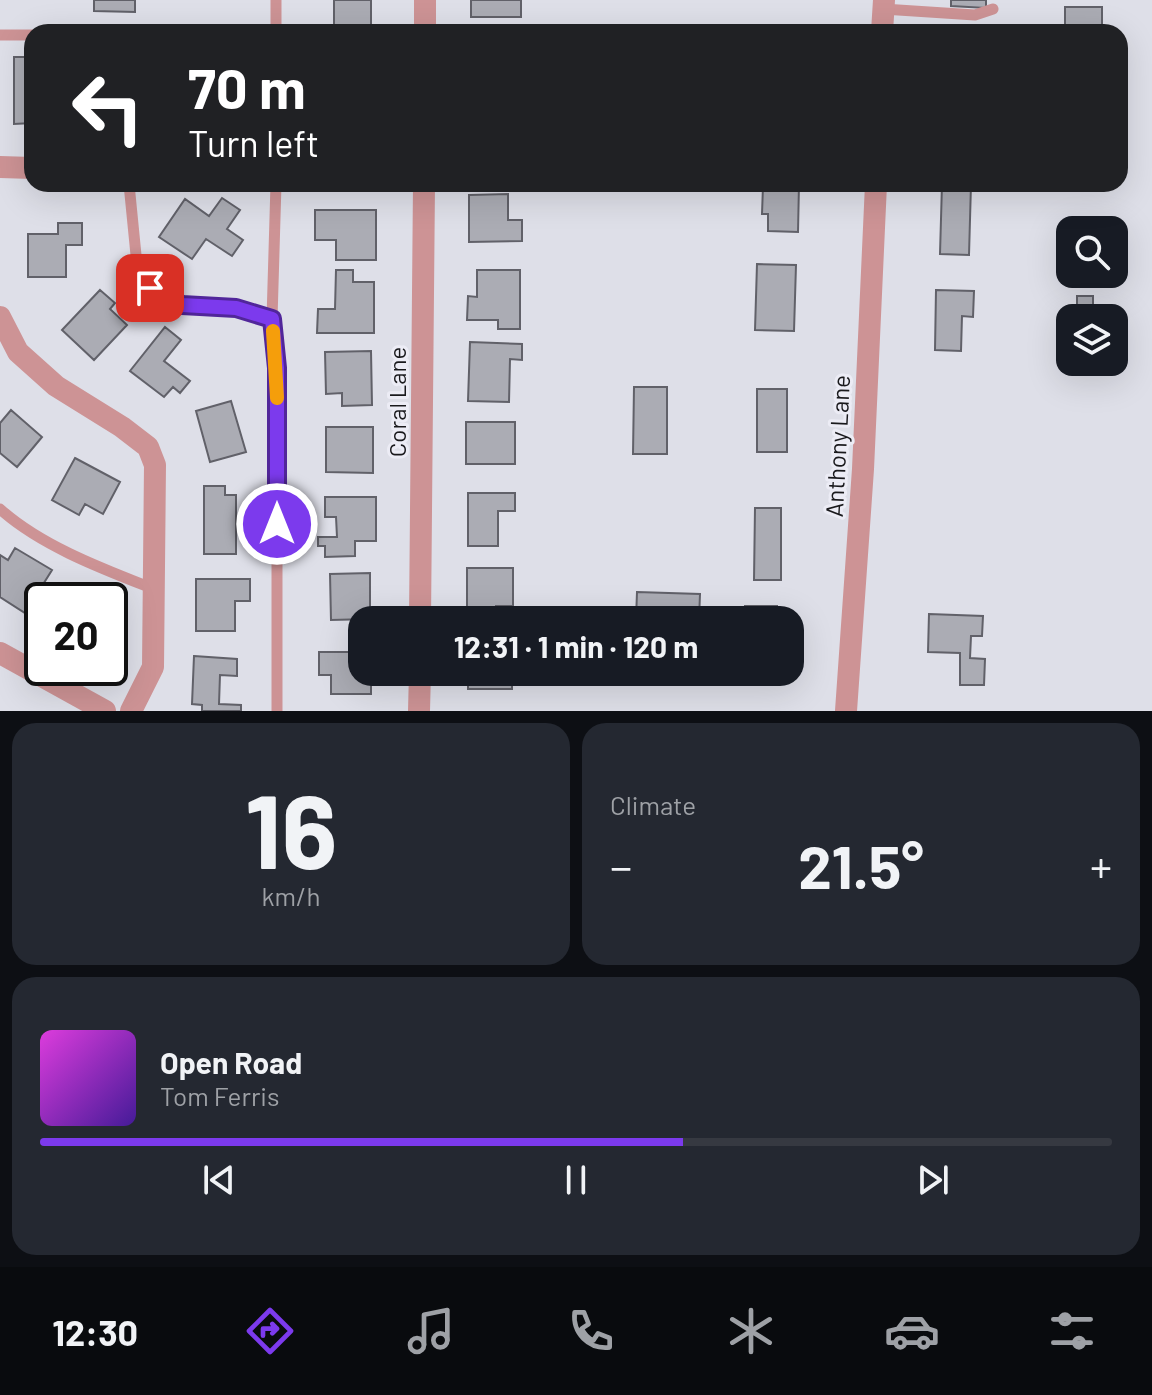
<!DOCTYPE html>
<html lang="en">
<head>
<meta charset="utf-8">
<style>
  :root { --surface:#171b24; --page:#242831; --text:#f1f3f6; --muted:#9ea1a6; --line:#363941; --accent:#7c3aed }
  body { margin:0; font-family:Barlow,sans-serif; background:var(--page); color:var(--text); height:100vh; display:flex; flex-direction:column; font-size:30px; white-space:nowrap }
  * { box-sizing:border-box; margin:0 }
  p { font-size:26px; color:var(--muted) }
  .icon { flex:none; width:44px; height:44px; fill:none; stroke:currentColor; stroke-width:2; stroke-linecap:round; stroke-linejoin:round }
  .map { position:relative; height:711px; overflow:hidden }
  .drawer { display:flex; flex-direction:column; gap:12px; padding:12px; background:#0d0f14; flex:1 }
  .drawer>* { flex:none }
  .guide { position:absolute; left:24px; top:24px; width:1104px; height:168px; border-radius:24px; box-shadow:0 8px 32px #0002; background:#202124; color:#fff; overflow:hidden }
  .fabs { position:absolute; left:1056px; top:216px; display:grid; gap:16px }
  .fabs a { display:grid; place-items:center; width:72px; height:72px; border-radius:16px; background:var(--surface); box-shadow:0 8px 32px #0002; font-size:40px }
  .speed { position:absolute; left:24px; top:582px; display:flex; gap:16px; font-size:40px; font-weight:700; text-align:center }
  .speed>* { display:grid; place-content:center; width:104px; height:104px; border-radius:50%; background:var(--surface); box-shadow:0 8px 32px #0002; line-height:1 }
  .speed .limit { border:4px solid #111; border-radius:12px; background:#fff; color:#111 }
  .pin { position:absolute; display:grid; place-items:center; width:68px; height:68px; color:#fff; margin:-34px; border-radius:16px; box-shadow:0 4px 12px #0006 }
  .me { position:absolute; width:88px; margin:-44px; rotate:0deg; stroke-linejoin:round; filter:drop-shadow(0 0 6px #0008) }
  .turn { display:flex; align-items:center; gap:28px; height:168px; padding:0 32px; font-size:36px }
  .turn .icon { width:104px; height:104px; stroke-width:2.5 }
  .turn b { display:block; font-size:56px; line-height:68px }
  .big { font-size:60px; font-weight:700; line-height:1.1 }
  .drawer .tile { flex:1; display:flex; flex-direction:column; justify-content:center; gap:12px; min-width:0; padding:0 28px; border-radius:24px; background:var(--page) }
  .drawer .dial { align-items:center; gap:0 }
  .dial b { font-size:104px; line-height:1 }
  .song { display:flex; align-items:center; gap:24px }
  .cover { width:96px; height:96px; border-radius:12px; background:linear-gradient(135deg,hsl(300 70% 55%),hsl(260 70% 35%)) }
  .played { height:8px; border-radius:4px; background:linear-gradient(90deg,var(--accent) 60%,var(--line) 60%) }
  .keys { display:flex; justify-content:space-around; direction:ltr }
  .heat { display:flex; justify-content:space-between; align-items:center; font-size:44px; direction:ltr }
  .drawer .tiles { flex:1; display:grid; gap:12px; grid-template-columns:1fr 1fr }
  .tile:last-child { grid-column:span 2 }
  .trip { position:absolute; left:348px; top:606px; width:456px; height:80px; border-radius:24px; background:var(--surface); box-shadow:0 8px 32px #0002; font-weight:700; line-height:80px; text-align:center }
  .tab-bar { display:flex; height:128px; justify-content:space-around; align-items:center; background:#090b0e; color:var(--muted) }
  .tab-bar .icon { width:56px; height:56px }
  .tab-bar .current { color:var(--accent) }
  .tab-bar b { font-size:36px; color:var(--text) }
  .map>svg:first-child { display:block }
  .building { fill:#abacb4; stroke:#616169; stroke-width:2 }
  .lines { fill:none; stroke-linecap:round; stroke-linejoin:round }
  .service { stroke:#cd9395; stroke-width:11 }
  .minor { stroke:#cd9395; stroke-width:22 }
  .route-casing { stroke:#51269a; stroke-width:20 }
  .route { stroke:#7c3aed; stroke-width:14 }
  .slow { stroke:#f59e0b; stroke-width:14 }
  .labels { text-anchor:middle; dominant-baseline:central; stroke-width:6; stroke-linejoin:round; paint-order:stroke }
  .street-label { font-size:24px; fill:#19191c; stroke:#ececf5 }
</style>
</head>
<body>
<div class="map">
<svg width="1152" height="711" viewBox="0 0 1152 711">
  <rect width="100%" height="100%" fill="#dedfe8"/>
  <path class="building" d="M 94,0 L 135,0 L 135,12 L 94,11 Z
    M 334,0 L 371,0 L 371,28 L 334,28 Z
    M 471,0 L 521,0 L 521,17 L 471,17 Z
    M 951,0 L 986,0 L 986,8 L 951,6 Z
    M 1065,7 L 1102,7 L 1102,32 L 1065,32 Z
    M 14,57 L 31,57 L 32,123 L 14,124 Z
    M 738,184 L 799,184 L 798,232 L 768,231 L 768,214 L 762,214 L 763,186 Z
    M 942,184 L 971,184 L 969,255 L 940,254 Z
    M 508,194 L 508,220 L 522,220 L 522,241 L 469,242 L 469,195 Z
    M 222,198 L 240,210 L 227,229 L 243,240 L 232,256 L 206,239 L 192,259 L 159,237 L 185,199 L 209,216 Z
    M 315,210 L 376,210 L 376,260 L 336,260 L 336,240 L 315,240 Z
    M 58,223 L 82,223 L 82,245 L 66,245 L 66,277 L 28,277 L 28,234 L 58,234 Z
    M 757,264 L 796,265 L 794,331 L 755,330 Z
    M 336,270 L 353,270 L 353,282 L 374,282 L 374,333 L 317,333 L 318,309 L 335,309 Z
    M 477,270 L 520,270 L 520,329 L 498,329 L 498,320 L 467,320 L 468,296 L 477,297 Z
    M 100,290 L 115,303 L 110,309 L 127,325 L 94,360 L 62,330 Z
    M 936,290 L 974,291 L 973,317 L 962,316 L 961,351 L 935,350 Z
    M 1077,296 L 1093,296 L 1093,318 L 1077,318 Z
    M 165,327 L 181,340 L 164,361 L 190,381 L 180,393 L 173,387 L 164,397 L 130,371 Z
    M 470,342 L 522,344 L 522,360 L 510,359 L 509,402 L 468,401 Z
    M 371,351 L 372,405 L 342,406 L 342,393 L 326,394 L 325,352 Z
    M 634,387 L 667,387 L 667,454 L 633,454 Z
    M 757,389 L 787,389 L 787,452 L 757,452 Z
    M 231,401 L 246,452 L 210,462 L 196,411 Z
    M 11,410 L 42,437 L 17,467 L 0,453 L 0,423 Z
    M 466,422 L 515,422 L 515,464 L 466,464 Z
    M 326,427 L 373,427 L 373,473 L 326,472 Z
    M 75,458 L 120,482 L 103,514 L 85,504 L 79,515 L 52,500 Z
    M 204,486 L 225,486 L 225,495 L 236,495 L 236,554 L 204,554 Z
    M 468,493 L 515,493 L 515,511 L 498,511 L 498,546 L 468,546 Z
    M 325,497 L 376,497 L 376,541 L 355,541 L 355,556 L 325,557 L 325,546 L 318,546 L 318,537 L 337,537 L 336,517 L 325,517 Z
    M 755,508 L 781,508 L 781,580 L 754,580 Z
    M 15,548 L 52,570 L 25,613 L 0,597 L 0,555 L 8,560 Z
    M 467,568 L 513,568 L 513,606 L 496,606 L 496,620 L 467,620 Z
    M 370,573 L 370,619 L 331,620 L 330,574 Z
    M 196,579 L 250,579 L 250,601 L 235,601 L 235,631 L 196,631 Z
    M 637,592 L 700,594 L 699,620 L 636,620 Z
    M 745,606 L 777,606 L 777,620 L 745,620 Z
    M 929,614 L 983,616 L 982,636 L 971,636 L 970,658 L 985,659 L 984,685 L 960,685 L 960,653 L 928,652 Z
    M 319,652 L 362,652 L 362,672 L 371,672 L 371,694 L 331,694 L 331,675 L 319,675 Z
    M 194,656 L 237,659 L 237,676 L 220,675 L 219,704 L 241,705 L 241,711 L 202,711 L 202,705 L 192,704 Z
    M 468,672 L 512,672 L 512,689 L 468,689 Z"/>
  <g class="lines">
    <path class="service" d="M 276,0 L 276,32
      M 883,9 L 975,15 L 993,9
      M 0,35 L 32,35
      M 129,184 L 136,255 L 150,288 L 182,305 L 236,308 L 272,319
      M 276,184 L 272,319 L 277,368 L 277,711
      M 370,184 L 424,187
      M 0,509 C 41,546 103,569 154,589"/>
    <path class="minor" d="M 425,32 L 425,0
      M 882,32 L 884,0
      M 0,167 L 32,168
      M 0,317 L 18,352 L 56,386 L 122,427 L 148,447 L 155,465 L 153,667 L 131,711
      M 420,620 L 424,184
      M 0,653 L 105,711
      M 419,711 L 420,672
      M 846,711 L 863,469 L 876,184"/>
  </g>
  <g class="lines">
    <g class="route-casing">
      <path id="route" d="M 150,288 L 182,305 L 236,308 L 272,319 L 277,368 L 277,524"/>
    </g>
    <use href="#route" class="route"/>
    <path class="slow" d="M 273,331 L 277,398"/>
  </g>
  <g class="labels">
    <g class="street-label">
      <text transform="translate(396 402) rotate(-90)">Coral Lane</text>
      <text transform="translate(837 446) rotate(-87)">Anthony Lane</text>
    </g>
  </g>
</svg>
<div class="fabs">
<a><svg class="icon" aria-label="search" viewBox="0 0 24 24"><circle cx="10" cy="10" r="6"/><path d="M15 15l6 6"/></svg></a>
<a><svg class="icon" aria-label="layers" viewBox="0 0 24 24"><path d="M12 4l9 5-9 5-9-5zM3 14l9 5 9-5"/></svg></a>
</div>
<div class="speed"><div class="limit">20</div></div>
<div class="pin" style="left:150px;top:288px;background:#d93025"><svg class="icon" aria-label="arrive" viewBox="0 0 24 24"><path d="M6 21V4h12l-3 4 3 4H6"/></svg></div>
<svg class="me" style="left:277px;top:524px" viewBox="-20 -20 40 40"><circle r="17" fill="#7c3aed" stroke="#fff" stroke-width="3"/><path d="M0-11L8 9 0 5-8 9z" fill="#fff"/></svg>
<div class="trip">12:31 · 1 min · 120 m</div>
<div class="guide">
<div class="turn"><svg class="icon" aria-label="left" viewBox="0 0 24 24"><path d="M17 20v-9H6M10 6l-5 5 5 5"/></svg><div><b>70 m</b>Turn left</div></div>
</div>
</div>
<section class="drawer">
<div class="tiles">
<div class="tile dial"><b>16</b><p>km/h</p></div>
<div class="tile"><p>Climate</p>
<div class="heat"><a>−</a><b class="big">21.5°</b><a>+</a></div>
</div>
<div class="tile">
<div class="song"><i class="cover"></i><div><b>Open Road</b><p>Tom Ferris</p></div></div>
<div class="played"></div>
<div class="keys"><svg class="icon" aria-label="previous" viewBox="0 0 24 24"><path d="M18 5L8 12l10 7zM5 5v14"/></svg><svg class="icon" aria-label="pause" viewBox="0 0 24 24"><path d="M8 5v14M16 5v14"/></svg><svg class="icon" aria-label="next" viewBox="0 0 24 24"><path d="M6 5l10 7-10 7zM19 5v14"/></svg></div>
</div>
</div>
</section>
<nav class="tab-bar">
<b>12:30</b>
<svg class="icon current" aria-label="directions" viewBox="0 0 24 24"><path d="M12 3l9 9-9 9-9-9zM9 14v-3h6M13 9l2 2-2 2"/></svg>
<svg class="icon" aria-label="music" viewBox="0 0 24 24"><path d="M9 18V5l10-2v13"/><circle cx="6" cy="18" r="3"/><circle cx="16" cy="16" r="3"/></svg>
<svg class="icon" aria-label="phone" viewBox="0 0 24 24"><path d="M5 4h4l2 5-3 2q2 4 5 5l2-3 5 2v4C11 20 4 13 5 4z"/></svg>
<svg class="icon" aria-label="climate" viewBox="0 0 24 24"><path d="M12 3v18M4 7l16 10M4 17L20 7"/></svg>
<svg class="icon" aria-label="car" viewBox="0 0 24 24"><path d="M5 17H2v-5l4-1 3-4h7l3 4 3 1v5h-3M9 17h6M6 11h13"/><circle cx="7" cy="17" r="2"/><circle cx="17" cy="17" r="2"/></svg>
<svg class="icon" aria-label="filters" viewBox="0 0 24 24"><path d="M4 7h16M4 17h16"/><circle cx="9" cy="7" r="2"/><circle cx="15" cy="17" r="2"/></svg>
</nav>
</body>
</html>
